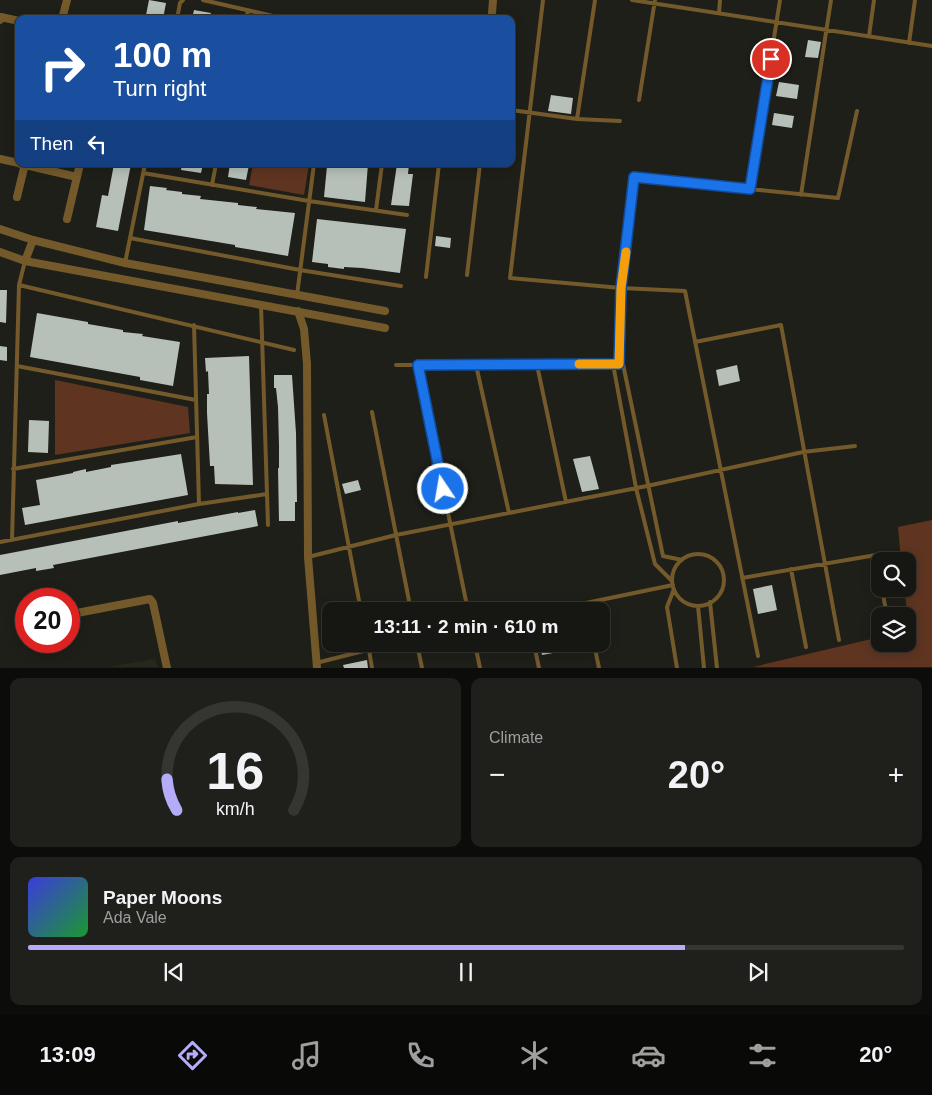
<!DOCTYPE html>
<html lang="en">
<head>
<meta charset="utf-8">
<style>
  :root { --surface:#161712; --page:#1f201b; --text:#f1f3f6; --muted:#9e9f9f; --line:#353632; --accent:#b4acf9 }
  body { margin:0; font-family:Helvetica,sans-serif; background:var(--page); color:var(--text); height:100vh; display:flex; flex-direction:column; font-size:19px; white-space:nowrap }
  * { box-sizing:border-box; margin:0 }
  p { font-size:16px; color:var(--muted) }
  .icon { flex:none; width:28px; height:28px; fill:none; stroke:currentColor; stroke-width:2; stroke-linecap:round; stroke-linejoin:round }
  .map { position:relative; height:668px; overflow:hidden }
  .panel { display:flex; flex-direction:column; gap:10px; padding:10px; background:#0c0d0a; flex:1 }
  .panel>* { flex:none }
  .guide { position:absolute; left:15px; top:15px; width:500px; height:152px; border-radius:10px; box-shadow:0 2px 12px #0003,0 0 0 1px var(--line); background:#1a4fa0; color:#fff; overflow:hidden }
  .buttons { position:absolute; left:871px; top:552px; display:grid; gap:10px }
  .buttons a { display:grid; place-items:center; width:45px; height:45px; border-radius:10px; background:var(--surface); box-shadow:0 2px 12px #0003,0 0 0 1px var(--line); font-size:25px }
  .speed { position:absolute; left:15px; top:588px; display:flex; gap:10px; font-size:25px; font-weight:700; text-align:center }
  .speed>* { display:grid; place-content:center; width:65px; height:65px; border-radius:50%; background:var(--surface); box-shadow:0 2px 12px #0003,0 0 0 1px var(--line); line-height:1 }
  .speed .limit { border:8px solid #d22; background:#fff; color:#111 }
  .pin { position:absolute; display:grid; place-items:center; width:42px; height:42px; color:#fff; margin:-21px; border:2px solid #fff; border-radius:50%; box-shadow:0 1px 5px #0007 }
  .me { position:absolute; width:55px; margin:-28px; rotate:348deg; stroke-linejoin:round; filter:drop-shadow(0 0 4px #0008) }
  .turn { display:flex; align-items:center; gap:18px; height:105px; padding:0 15px; font-size:22px }
  .turn .icon { width:65px; height:65px; stroke-width:2.5 }
  .turn b { display:block; font-size:35px; line-height:42px }
  .then { display:flex; align-items:center; height:48px; padding:0 15px; background:#0003; gap:10px; font-size:19px }
  .big { font-size:38px; font-weight:700; line-height:1.1 }
  .panel .tile { flex:1; display:flex; flex-direction:column; justify-content:center; gap:8px; min-width:0; padding:0 18px; border-radius:10px; background:var(--page) }
  .panel .dial { align-items:center; gap:0 }
  .dial svg { height:130px; overflow:visible; fill:none; stroke:var(--line); stroke-width:7; stroke-linecap:round; text-anchor:middle }
  .dial text { fill:var(--text); stroke:none }
  .song { display:flex; align-items:center; gap:15px }
  .cover { width:60px; height:60px; border-radius:8px; background:linear-gradient(135deg,hsl(240 70% 55%),hsl(130 70% 35%)) }
  .played { height:5px; border-radius:2px; background:linear-gradient(90deg,var(--accent) 75%,var(--line) 75%) }
  .keys { display:flex; justify-content:space-around; direction:ltr }
  .heat { display:flex; justify-content:space-between; align-items:center; font-size:28px; direction:ltr }
  .panel .tiles { flex:1; display:grid; gap:10px; grid-template-columns:1fr 1fr }
  .tile:last-child { grid-column:span 2 }
  .trip { position:absolute; left:322px; top:602px; width:288px; height:50px; border-radius:10px; background:var(--surface); box-shadow:0 2px 12px #0003,0 0 0 1px var(--line); font-weight:700; line-height:50px; text-align:center }
  .tab-bar { display:flex; height:80px; justify-content:space-around; align-items:center; background:#090907; color:var(--muted) }
  .tab-bar .icon { width:35px; height:35px }
  .tab-bar .current { color:var(--accent) }
  .tab-bar b { font-size:22px; color:var(--text) }
  .map>svg:first-child { display:block }
  .built { fill:#26281b }
  .green { fill:#5f3521 }
  .building { fill:#b7c0b8 }
  .lines { fill:none; stroke-linecap:round; stroke-linejoin:round }
  .lane { stroke:#745a2b; stroke-width:4 }
  .street { stroke:#745a2b; stroke-width:8 }
  .route-casing { stroke:#114b97; stroke-width:12 }
  .route { stroke:#1a73e8; stroke-width:9 }
  .slow { stroke:#f59e0b; stroke-width:9 }
</style>
</head>
<body>
<div class="map">
<svg width="932" height="668" viewBox="0 0 932 668">
  <rect width="100%" height="100%" fill="#1e1f18"/>
  <path class="built" d="M 155,659 L 158,667 L 108,667 Z"/>
  <path class="green" d="M 253,164 L 309,164 L 304,195 L 249,185 Z
    M 55,380 L 188,407 L 190,433 L 55,455 Z
    M 932,520 L 932,667 L 753,667 L 880,637 L 880,644 L 908,644 L 908,616 L 904,589 L 908,589 L 908,561 L 901,561 L 898,527 Z"/>
  <path class="building" d="M 149,0 L 166,3 L 163,19 L 146,15 Z
    M 194,10 L 211,13 L 210,19 L 192,19 Z
    M 808,40 L 821,42 L 818,58 L 805,57 Z
    M 779,82 L 799,85 L 797,99 L 776,96 Z
    M 551,95 L 573,98 L 571,114 L 548,111 Z
    M 774,113 L 794,116 L 792,128 L 772,125 Z
    M 114,164 L 131,164 L 118,231 L 96,227 L 102,195 L 108,196 Z
    M 182,164 L 203,164 L 201,173 L 181,170 Z
    M 230,164 L 249,165 L 246,180 L 228,177 Z
    M 334,164 L 368,164 L 365,202 L 324,197 L 327,166 L 334,166 Z
    M 397,164 L 409,164 L 408,174 L 413,174 L 409,206 L 391,205 Z
    M 150,186 L 167,188 L 166,190 L 182,192 L 182,194 L 201,196 L 200,199 L 238,203 L 238,205 L 257,207 L 256,209 L 295,213 L 288,256 L 235,247 L 235,245 L 217,242 L 144,230 Z
    M 317,219 L 406,229 L 400,273 L 362,268 L 344,267 L 344,269 L 328,267 L 328,264 L 312,262 Z
    M 436,236 L 451,238 L 450,248 L 435,246 Z
    M 0,290 L 7,290 L 6,323 L 0,322 Z
    M 37,313 L 88,322 L 88,324 L 123,330 L 123,332 L 143,334 L 142,336 L 180,342 L 173,386 L 140,380 L 140,377 L 30,357 Z
    M 0,346 L 7,347 L 7,361 L 0,360 Z
    M 249,356 L 253,485 L 215,484 L 214,466 L 210,466 L 207,413 L 207,394 L 209,394 L 208,371 L 206,372 L 205,358 Z
    M 737,365 L 740,381 L 719,386 L 716,370 Z
    M 274,375 L 292,375 L 296,433 L 297,502 L 295,502 L 295,521 L 279,521 L 278,468 L 279,468 L 279,446 L 278,407 L 276,388 L 274,388 Z
    M 29,420 L 49,421 L 48,453 L 28,452 Z
    M 181,454 L 188,495 L 25,525 L 22,508 L 40,505 L 36,480 L 73,473 L 73,472 L 86,469 L 86,472 L 111,467 L 111,465 Z
    M 590,456 L 599,489 L 582,492 L 573,459 Z
    M 358,480 L 361,490 L 345,494 L 342,484 Z
    M 255,510 L 258,526 L 53,565 L 54,568 L 36,571 L 36,568 L 0,575 L 0,555 L 178,521 L 178,523 L 238,512 L 238,513 Z
    M 772,585 L 777,610 L 758,614 L 753,589 Z
    M 540,644 L 562,644 L 564,651 L 542,655 Z
    M 367,660 L 368,668 L 344,668 L 343,665 Z"/>
  <g class="lines">
    <path class="lane" d="M 203,0 L 286,19
      M 543,0 L 510,278 L 621,288 L 685,291 L 758,656
      M 632,0 L 932,46
      M 719,13 L 720,0
      M 177,19 L 180,3 L 183,0
      M 246,19 L 248,11
      M 869,36 L 874,0
      M 909,43 L 915,0
      M 639,100 L 655,0
      M 511,110 L 577,119 L 620,121
      M 577,119 L 595,0
      M 143,173 L 309,201 L 407,215
      M 212,185 L 216,164
      M 750,189 L 780,0
      M 801,195 L 831,0
      M 376,210 L 382,164
      M 130,238 L 300,270 L 401,286
      M 125,263 L 145,164
      M 467,275 L 480,164
      M 426,277 L 439,164
      M 19,285 L 294,350
      M 297,295 L 314,164
      M 261,305 L 268,525
      M 194,325 L 199,504
      M 695,342 L 781,325 L 839,640
      M 613,364 L 636,488 L 655,564 L 672,581
      M 619,364 L 621,288 L 634,177 L 838,198 L 857,111
      M 396,365 L 623,364 L 663,556 L 682,560
      M 418,365 L 468,611
      M 476,365 L 509,513
      M 537,365 L 566,502
      M 17,366 L 196,400
      M 372,412 L 411,611
      M 324,415 L 361,611
      M 13,469 L 197,437
      M 12,540 L 19,285 L 25,261
      M 0,542 L 199,504 L 267,494
      M672 580a26 26 0 1 1 52 0a26 26 0 1 1-52 0Z
      M 308,557 L 396,535 L 647,486 L 803,452 L 855,446
      M 791,569 L 806,647
      M 742,578 L 876,555 L 880,579
      M 674,589 L 667,607 L 677,668
      M 882,589 L 887,616
      M 710,602 L 717,668
      M 587,603 L 588,611
      M 698,606 L 704,668
      M 547,611 L 673,585
      M 368,644 L 372,668
      M 417,644 L 422,668
      M 475,644 L 480,668
      M 534,644 L 539,668
      M 594,644 L 599,668
      M 316,663 L 391,644"/>
    <path class="street" d="M 492,13 L 493,0
      M 62,19 L 67,0
      M 0,20 L 1,17 L 19,21
      M 0,159 L 19,163
      M 21,164 L 77,177
      M 17,197 L 25,164
      M 67,219 L 80,164
      M 0,229 L 33,240 L 125,263 L 385,311
      M 0,252 L 25,261 L 385,328
      M 25,261 L 33,240
      M 298,311 L 304,329 L 307,364 L 308,557 L 317,668
      M 77,613 L 150,599 L 153,603 L 167,668"/>
  </g>
  <g class="lines">
    <g class="route-casing">
      <path id="route" d="M 443,489 L 418,365 L 619,364 L 621,288 L 634,177 L 750,189 L 771,59"/>
    </g>
    <use href="#route" class="route"/>
    <path class="slow" d="M 579,364 L 619,364 L 621,288 L 626,252"/>
  </g>
</svg>
<div class="buttons">
<a><svg class="icon" aria-label="search" viewBox="0 0 24 24"><circle cx="10" cy="10" r="6"/><path d="M15 15l6 6"/></svg></a>
<a><svg class="icon" aria-label="layers" viewBox="0 0 24 24"><path d="M12 4l9 5-9 5-9-5zM3 14l9 5 9-5"/></svg></a>
</div>
<div class="speed"><div class="limit">20</div></div>
<div class="pin" style="left:771px;top:59px;background:#d93025"><svg class="icon" aria-label="arrive" viewBox="0 0 24 24"><path d="M6 21V4h12l-3 4 3 4H6"/></svg></div>
<svg class="me" style="left:443px;top:489px" viewBox="-20 -20 40 40"><circle r="17" fill="#1a73e8" stroke="#fff" stroke-width="3"/><path d="M0-11L8 9 0 5-8 9z" fill="#fff"/></svg>
<div class="trip">13:11 · 2 min · 610 m</div>
<div class="guide">
<div class="turn"><svg class="icon" aria-label="right" viewBox="0 0 24 24"><path d="M7 20v-9h11M14 6l5 5-5 5"/></svg><div><b>100 m</b>Turn right</div></div>
<div class="then">Then<svg class="icon" aria-label="left" viewBox="0 0 24 24"><path d="M17 20v-9H6M10 6l-5 5 5 5"/></svg></div>
</div>
</div>
<section class="panel">
<div class="tiles">
<div class="tile dial"><svg viewBox="0 0 100 80">
<path d="M14 69A42 42 0 1 1 86 69"/>
<path d="M14 69A42 42 0 0 1 8 50" stroke="#b4acf9"/>
<text x="50" y="56" font-size="32" font-weight="700">16</text>
<text x="50" y="72" font-size="11">km/h</text>
</svg></div>
<div class="tile"><p>Climate</p>
<div class="heat"><a>−</a><b class="big">20°</b><a>+</a></div>
</div>
<div class="tile">
<div class="song"><i class="cover"></i><div><b>Paper Moons</b><p>Ada Vale</p></div></div>
<div class="played"></div>
<div class="keys"><svg class="icon" aria-label="previous" viewBox="0 0 24 24"><path d="M18 5L8 12l10 7zM5 5v14"/></svg><svg class="icon" aria-label="pause" viewBox="0 0 24 24"><path d="M8 5v14M16 5v14"/></svg><svg class="icon" aria-label="next" viewBox="0 0 24 24"><path d="M6 5l10 7-10 7zM19 5v14"/></svg></div>
</div>
</div>
</section>
<nav class="tab-bar">
<b>13:09</b>
<svg class="icon current" aria-label="directions" viewBox="0 0 24 24"><path d="M12 3l9 9-9 9-9-9zM9 14v-3h6M13 9l2 2-2 2"/></svg>
<svg class="icon" aria-label="music" viewBox="0 0 24 24"><path d="M9 18V5l10-2v13"/><circle cx="6" cy="18" r="3"/><circle cx="16" cy="16" r="3"/></svg>
<svg class="icon" aria-label="phone" viewBox="0 0 24 24"><path d="M5 4h4l2 5-3 2q2 4 5 5l2-3 5 2v4C11 20 4 13 5 4z"/></svg>
<svg class="icon" aria-label="climate" viewBox="0 0 24 24"><path d="M12 3v18M4 7l16 10M4 17L20 7"/></svg>
<svg class="icon" aria-label="car" viewBox="0 0 24 24"><path d="M5 17H2v-5l4-1 3-4h7l3 4 3 1v5h-3M9 17h6M6 11h13"/><circle cx="7" cy="17" r="2"/><circle cx="17" cy="17" r="2"/></svg>
<svg class="icon" aria-label="filters" viewBox="0 0 24 24"><path d="M4 7h16M4 17h16"/><circle cx="9" cy="7" r="2"/><circle cx="15" cy="17" r="2"/></svg>
<b>20°</b>
</nav>
</body>
</html>
